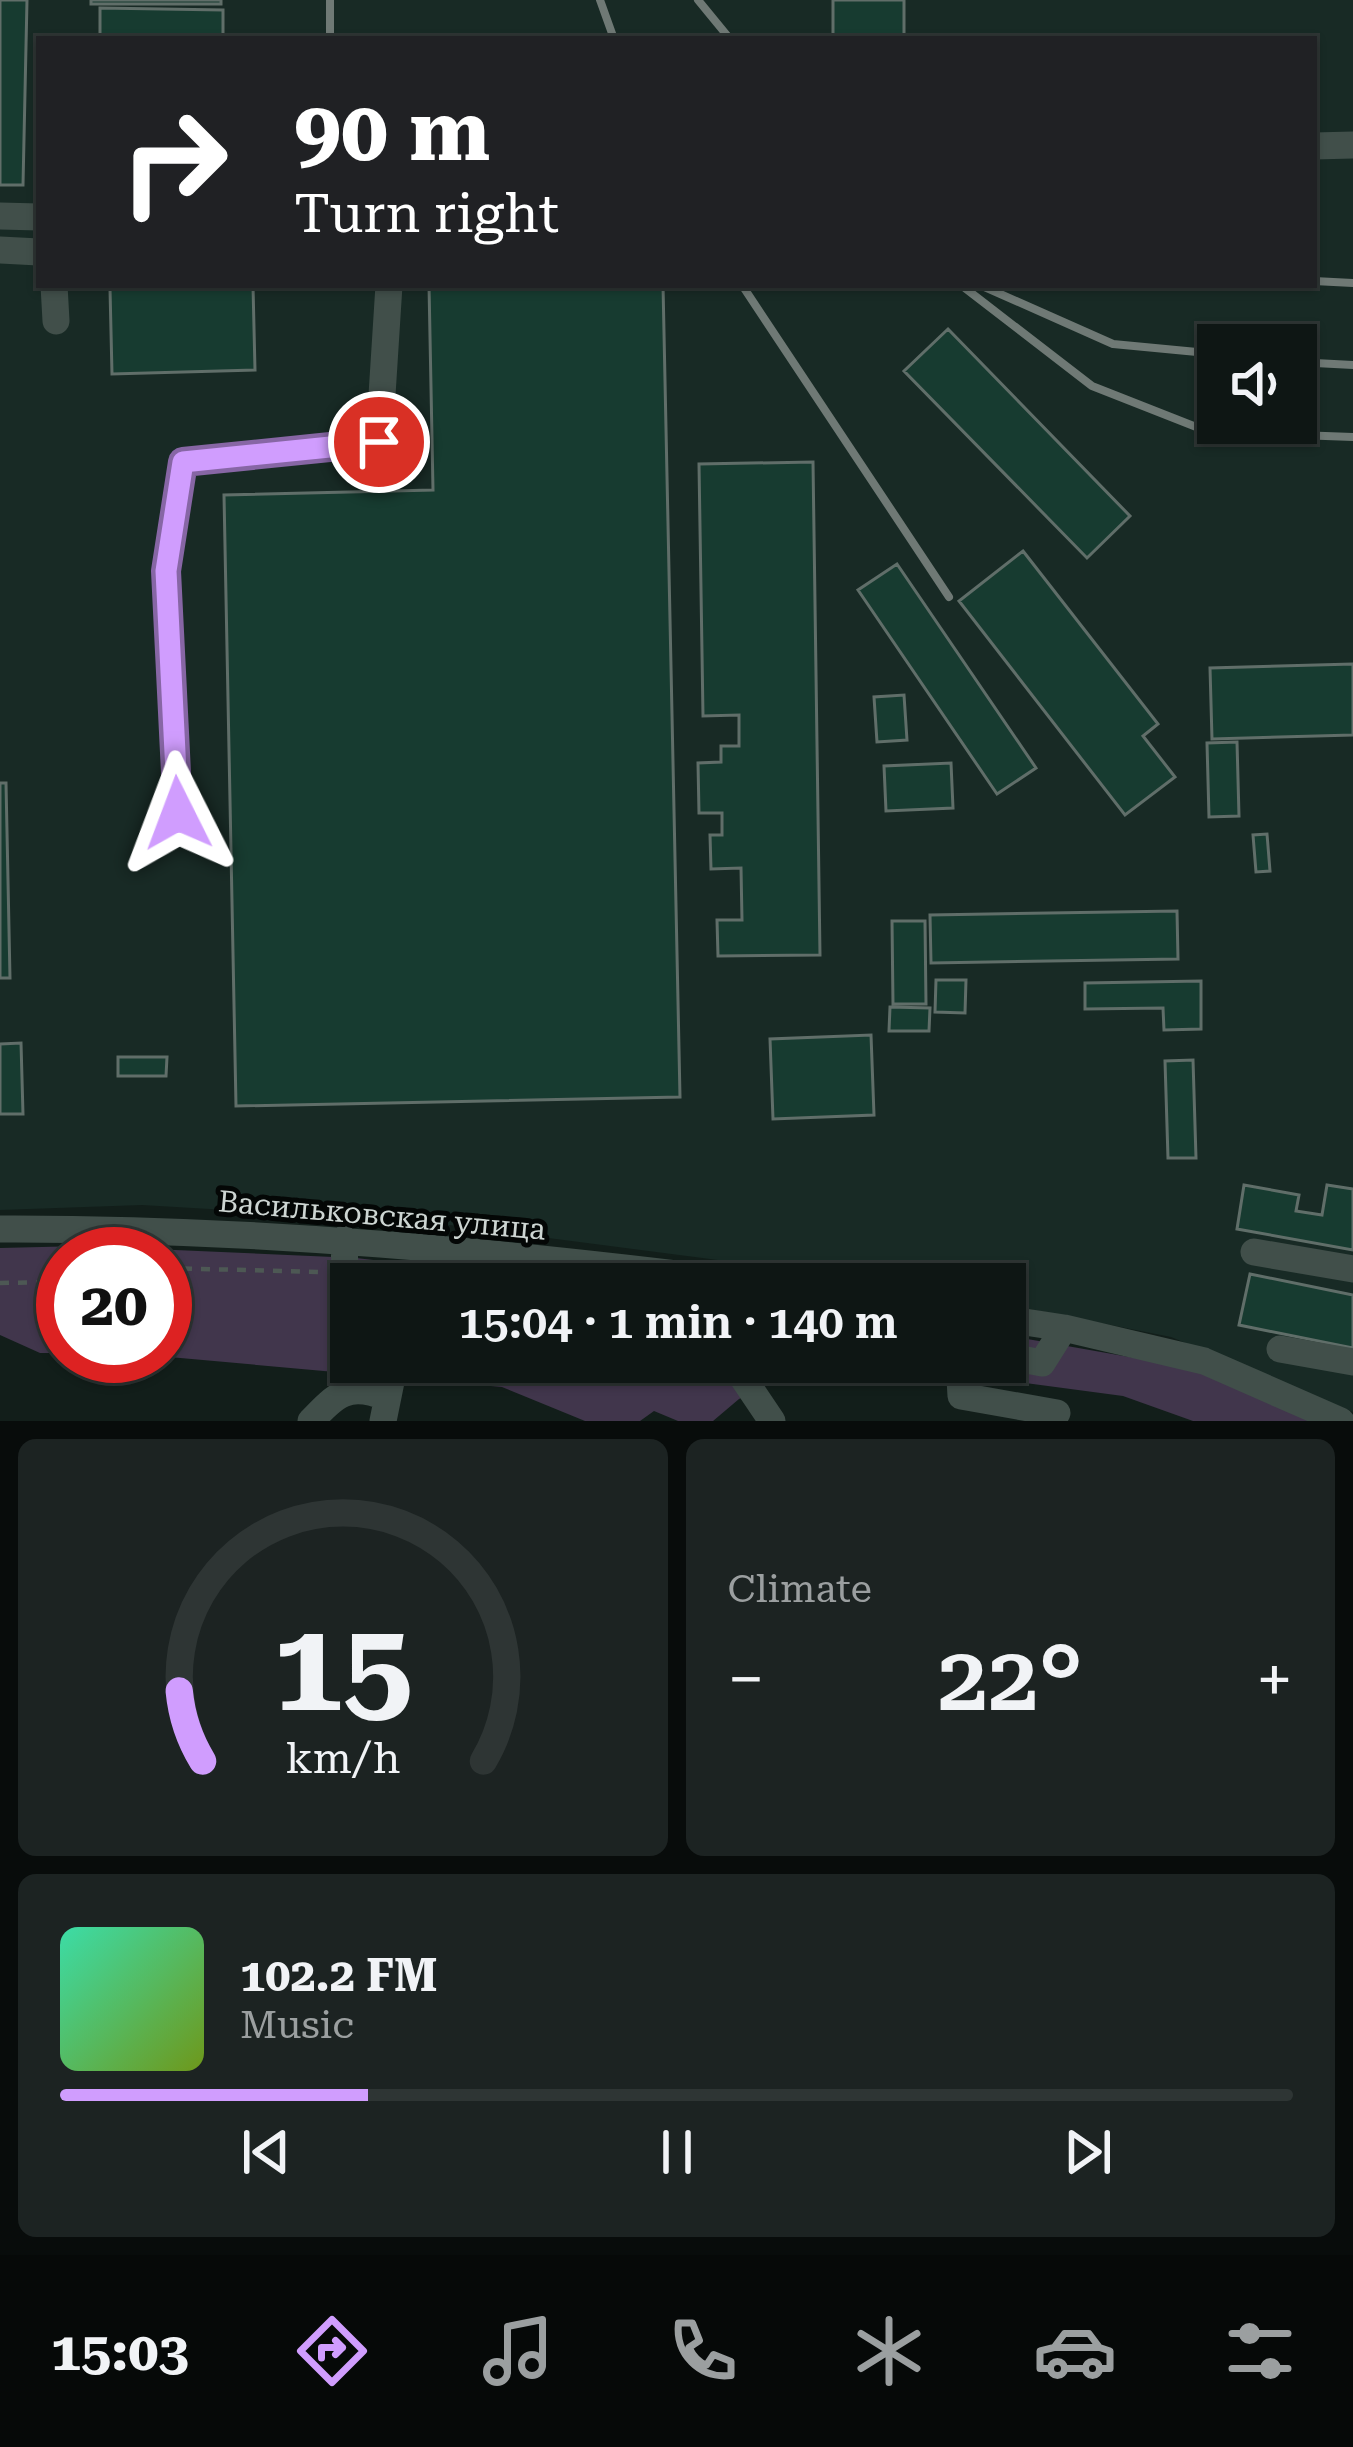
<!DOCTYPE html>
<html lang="en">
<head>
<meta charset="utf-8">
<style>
  :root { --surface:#0e1614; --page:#1c2322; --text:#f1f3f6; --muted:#9b9fa0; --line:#2e3534; --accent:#d09dfe }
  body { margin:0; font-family:"Roboto Serif",serif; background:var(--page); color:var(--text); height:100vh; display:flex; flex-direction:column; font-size:45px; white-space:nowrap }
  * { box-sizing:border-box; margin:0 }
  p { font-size:39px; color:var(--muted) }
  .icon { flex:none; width:66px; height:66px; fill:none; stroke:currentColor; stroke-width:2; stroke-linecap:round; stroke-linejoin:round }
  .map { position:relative; height:1421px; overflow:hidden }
  .sheet { display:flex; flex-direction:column; gap:18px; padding:18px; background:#080c0b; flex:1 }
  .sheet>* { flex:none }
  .top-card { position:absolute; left:36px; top:36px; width:1281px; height:252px; border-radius:0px; box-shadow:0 3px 9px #0004,0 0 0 3px var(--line); background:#202124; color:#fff; overflow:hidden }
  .controls { position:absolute; left:1197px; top:324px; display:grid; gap:24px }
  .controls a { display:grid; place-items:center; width:120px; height:120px; border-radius:0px; background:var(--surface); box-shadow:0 3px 9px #0004,0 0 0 3px var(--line); font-size:60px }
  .speed { position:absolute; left:36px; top:1227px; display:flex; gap:24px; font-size:60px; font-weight:700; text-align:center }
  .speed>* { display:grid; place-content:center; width:156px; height:156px; border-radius:50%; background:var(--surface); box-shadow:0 3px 9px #0004,0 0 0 3px var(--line); line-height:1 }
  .speed .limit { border:18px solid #d22; background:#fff; color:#111 }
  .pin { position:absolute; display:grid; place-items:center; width:102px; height:102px; color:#fff; margin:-51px; border:6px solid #fff; border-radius:50%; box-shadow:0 3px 12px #0007 }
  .me { position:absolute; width:132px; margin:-66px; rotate:357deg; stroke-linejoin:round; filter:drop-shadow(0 0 9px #0008) }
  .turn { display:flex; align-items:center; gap:42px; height:252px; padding:0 60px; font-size:54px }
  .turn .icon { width:156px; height:156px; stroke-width:2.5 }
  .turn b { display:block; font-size:84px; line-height:102px }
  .big { font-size:90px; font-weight:600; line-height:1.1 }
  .sheet .tile { flex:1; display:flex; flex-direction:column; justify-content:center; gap:18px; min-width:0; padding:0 42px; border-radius:18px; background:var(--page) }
  .sheet .dial { align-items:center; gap:0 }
  .dial svg { height:312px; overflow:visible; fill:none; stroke:var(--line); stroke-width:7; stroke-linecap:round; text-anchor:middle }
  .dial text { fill:var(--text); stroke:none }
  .song { display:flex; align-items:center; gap:36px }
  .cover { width:144px; height:144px; border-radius:18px; background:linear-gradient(135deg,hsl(160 70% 55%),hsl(80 70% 35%)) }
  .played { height:12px; border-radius:6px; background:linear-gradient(90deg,var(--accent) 25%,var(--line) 25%) }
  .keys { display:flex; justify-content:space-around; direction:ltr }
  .heat { display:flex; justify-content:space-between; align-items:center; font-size:66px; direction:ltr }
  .sheet .tiles { flex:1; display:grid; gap:18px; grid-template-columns:1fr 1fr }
  .tile:last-child { grid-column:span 2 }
  .trip { position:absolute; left:330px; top:1263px; width:696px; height:120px; border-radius:0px; background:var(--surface); box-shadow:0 3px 9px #0004,0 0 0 3px var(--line); font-weight:600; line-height:120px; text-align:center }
  .tab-bar { display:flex; height:192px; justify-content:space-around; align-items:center; background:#060908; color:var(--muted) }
  .tab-bar .icon { width:84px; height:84px }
  .tab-bar .active { color:var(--accent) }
  .tab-bar b { font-size:54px; color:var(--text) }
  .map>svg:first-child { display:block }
  .built { fill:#182a25; fill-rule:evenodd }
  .green { fill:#41364c }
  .building { fill:#173b30; stroke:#606e69; stroke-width:3 }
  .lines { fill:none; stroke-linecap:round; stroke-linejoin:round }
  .path { stroke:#4d5854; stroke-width:4.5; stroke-dasharray:9 9; stroke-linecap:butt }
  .minor { stroke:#414f4a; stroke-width:27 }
  .rail { stroke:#6f7975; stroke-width:8 }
  .route-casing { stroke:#8766a5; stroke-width:30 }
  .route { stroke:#d09dfe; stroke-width:21 }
  .labels { text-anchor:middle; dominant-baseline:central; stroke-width:10; stroke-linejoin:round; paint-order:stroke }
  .street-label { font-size:30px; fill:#cdd5d2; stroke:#040706 }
</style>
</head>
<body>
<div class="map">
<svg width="1353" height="1421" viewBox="0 0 1353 1421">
  <rect width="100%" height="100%" fill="#121e1a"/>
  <path class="built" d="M 0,0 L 1353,0 L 1353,1412 L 1171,1337 L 1005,1304 L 1005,1284 L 902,1284 L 426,1222 L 142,1205 L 0,1210 ZM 39,39 L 1314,39 L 1314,285 L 39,285 ZM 1218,345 L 1296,345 L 1296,423 L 1218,423 Z"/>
  <path class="green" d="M 83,1246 L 356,1258 L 581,1284 L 351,1284 L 351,1362 L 814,1362 L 739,1399 L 713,1421 L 678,1421 L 654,1411 L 640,1421 L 585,1421 L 502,1387 L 158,1356 L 165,1356 L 165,1254 L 63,1254 L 63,1353 L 40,1353 L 0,1335 L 0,1248 Z
    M 1005,1335 L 1203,1370 L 1312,1421 L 1193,1421 L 1123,1396 L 866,1362 L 1005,1362 Z"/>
  <path class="building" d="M 0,0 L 27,0 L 23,185 L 0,185 Z
    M 91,0 L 221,0 L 221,4 L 91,4 Z
    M 833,0 L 904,0 L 904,39 L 833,39 Z
    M 100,8 L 223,10 L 223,39 L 100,39 Z
    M 429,285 L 663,285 L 680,1097 L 236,1106 L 224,495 L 433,490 Z
    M 253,286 L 255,370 L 112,374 L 110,289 Z
    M 948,329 L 1130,516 L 1087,558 L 904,371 Z
    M 813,462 L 820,955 L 718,956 L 717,920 L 742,920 L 741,868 L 711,869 L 710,835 L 722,835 L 722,813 L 699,813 L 698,763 L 721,762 L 721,746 L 739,746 L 739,715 L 703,716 L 699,464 Z
    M 1023,551 L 1158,724 L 1143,736 L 1175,777 L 1125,815 L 959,601 Z
    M 897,564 L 1036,768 L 997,794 L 858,590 Z
    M 1353,664 L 1353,735 L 1212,739 L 1210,668 Z
    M 904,695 L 907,740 L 877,742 L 874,697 Z
    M 1237,742 L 1239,816 L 1209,817 L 1207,743 Z
    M 951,763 L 953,808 L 886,811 L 884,766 Z
    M 0,783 L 6,783 L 10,978 L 0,978 Z
    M 1267,834 L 1270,871 L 1256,872 L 1253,835 Z
    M 1177,911 L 1178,959 L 931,963 L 930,915 Z
    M 892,921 L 925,921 L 926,1004 L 893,1004 Z
    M 936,980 L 966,980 L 965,1013 L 935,1012 Z
    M 1201,981 L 1201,1029 L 1164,1030 L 1163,1008 L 1085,1009 L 1085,983 Z
    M 890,1007 L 930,1008 L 929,1031 L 889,1031 Z
    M 871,1035 L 874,1115 L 773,1119 L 770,1039 Z
    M 21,1043 L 23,1114 L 0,1114 L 0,1044 Z
    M 118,1057 L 167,1057 L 166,1076 L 118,1076 Z
    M 1193,1060 L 1196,1158 L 1168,1158 L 1165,1061 Z
    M 1244,1185 L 1299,1195 L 1296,1211 L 1322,1215 L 1327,1185 L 1353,1189 L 1353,1250 L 1237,1229 Z
    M 1250,1274 L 1353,1295 L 1353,1348 L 1239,1325 Z"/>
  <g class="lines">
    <path class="path" d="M 165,1268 L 321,1272
      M 380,1276 L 461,1284
      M 0,1283 L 63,1282"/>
    <path class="minor" d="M 1314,146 L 1353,145
      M 0,216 L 39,217
      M 0,250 L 39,252
      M 54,285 L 56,321
      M 179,813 L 166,571 L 183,462 L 379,442 L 389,285
      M 0,1229 C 254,1228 507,1252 759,1284
      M 344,1239 L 345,1272 L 357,1284
      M 1254,1252 L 1353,1269
      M 1005,1319 L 1064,1328 L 1204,1361 L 1341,1421
      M 1280,1349 L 1353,1362
      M 1005,1356 L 1042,1363 L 1064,1328
      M 740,1362 L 743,1378 L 772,1421
      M 959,1362 L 961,1396 L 1057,1413
      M 311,1421 C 336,1395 348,1382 385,1397
      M 383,1421 L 395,1362"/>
    <path class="rail" d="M 330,0 L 330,39
      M 600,0 L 614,39
      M 698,0 L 730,39
      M 1314,281 L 1353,283
      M 742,285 L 949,597
      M 961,285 L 1092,386 L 1209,432 L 1353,437
      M 980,285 L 1113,344 L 1218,354
      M 1296,362 L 1353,365"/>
  </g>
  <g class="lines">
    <g class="route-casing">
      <path id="route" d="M 178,813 L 166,571 L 183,462 L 379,442"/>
    </g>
    <use href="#route" class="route"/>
  </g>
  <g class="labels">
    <g class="street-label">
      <text transform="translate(382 1215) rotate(5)">Васильковская улица</text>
    </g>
  </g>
</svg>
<div class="controls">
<a><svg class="icon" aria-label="sound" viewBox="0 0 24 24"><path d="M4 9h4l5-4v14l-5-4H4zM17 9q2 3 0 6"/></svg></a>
</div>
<div class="speed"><div class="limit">20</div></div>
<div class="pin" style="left:379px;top:442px;background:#d93025"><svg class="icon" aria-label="arrive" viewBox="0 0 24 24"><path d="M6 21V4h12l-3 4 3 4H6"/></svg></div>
<svg class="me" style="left:178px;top:813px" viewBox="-20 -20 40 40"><path d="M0-17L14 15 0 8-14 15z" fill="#d09dfe" stroke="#fff" stroke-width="4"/></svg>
<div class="trip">15:04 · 1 min · 140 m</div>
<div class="top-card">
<div class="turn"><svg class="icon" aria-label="right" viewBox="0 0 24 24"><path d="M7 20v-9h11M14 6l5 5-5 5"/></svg><div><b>90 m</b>Turn right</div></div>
</div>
</div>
<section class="sheet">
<div class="tiles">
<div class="tile dial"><svg viewBox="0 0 100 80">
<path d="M14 69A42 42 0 1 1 86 69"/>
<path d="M14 69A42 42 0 0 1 8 51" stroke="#d09dfe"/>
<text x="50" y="56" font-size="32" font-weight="700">15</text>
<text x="50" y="72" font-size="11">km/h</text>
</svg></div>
<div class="tile"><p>Climate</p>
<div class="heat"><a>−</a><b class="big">22°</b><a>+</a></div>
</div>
<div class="tile">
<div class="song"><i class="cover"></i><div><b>102.2 FM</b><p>Music</p></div></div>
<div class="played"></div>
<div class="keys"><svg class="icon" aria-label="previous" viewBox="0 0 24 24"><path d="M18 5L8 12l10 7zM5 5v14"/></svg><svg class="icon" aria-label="pause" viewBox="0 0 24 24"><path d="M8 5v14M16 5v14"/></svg><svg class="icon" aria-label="next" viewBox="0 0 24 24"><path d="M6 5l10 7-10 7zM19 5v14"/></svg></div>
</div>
</div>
</section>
<nav class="tab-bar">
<b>15:03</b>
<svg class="icon active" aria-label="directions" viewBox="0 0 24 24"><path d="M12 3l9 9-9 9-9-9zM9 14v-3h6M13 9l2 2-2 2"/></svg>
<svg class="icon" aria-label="music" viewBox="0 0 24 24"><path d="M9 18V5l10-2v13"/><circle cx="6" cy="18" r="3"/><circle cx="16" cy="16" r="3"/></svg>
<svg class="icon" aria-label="phone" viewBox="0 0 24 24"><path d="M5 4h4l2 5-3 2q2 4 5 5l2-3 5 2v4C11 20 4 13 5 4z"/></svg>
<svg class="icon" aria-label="climate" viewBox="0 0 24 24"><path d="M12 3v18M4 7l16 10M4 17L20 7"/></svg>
<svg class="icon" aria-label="car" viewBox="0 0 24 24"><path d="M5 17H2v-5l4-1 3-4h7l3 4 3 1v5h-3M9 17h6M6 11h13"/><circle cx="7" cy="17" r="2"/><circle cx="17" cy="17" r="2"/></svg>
<svg class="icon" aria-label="filters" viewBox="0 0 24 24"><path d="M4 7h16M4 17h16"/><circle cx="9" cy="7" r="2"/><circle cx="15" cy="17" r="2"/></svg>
</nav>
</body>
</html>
